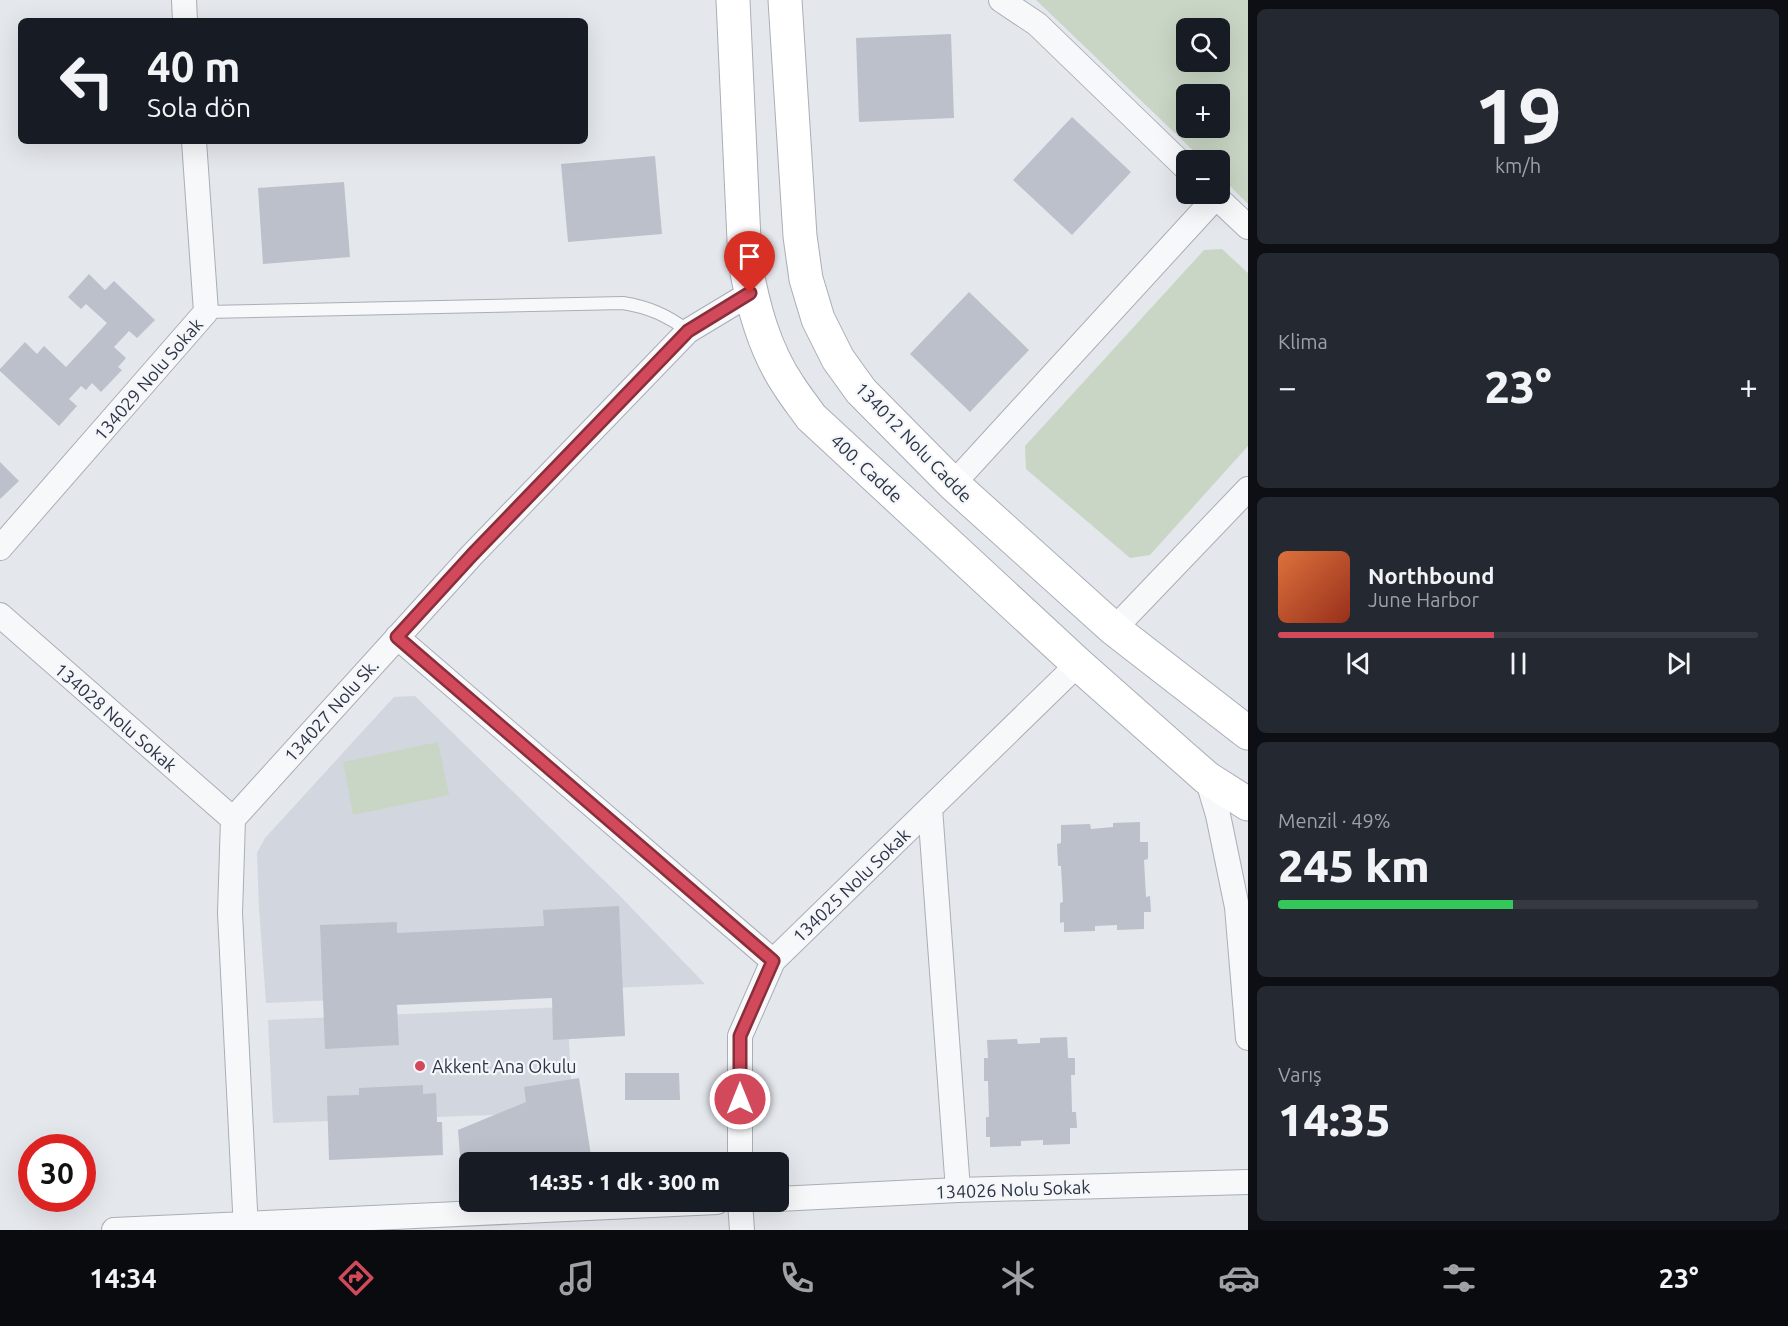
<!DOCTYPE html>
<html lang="tr">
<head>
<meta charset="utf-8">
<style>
  :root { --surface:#171b24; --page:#242831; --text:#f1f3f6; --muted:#9ea1a6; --line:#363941; --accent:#d1495b }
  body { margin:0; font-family:Ubuntu,sans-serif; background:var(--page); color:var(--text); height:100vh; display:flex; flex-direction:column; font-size:22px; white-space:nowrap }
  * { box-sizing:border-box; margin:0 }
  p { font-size:20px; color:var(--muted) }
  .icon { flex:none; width:33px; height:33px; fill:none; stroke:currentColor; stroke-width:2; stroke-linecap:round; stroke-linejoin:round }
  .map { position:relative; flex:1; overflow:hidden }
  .sheet { display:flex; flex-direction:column; gap:9px; padding:9px; background:#0d0f14; width:540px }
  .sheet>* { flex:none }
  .top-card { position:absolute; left:18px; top:18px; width:570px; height:126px; border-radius:9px; box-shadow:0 6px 24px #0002; background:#171b24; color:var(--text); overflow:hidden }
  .buttons { position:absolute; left:1176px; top:18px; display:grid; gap:12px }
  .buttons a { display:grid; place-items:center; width:54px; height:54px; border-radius:9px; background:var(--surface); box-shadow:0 6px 24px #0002; font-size:30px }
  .speed { position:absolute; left:18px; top:1134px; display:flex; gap:12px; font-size:30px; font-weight:700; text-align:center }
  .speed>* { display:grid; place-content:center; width:78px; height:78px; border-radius:50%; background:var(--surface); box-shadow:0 6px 24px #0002; line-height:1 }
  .speed .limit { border:9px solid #d22; background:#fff; color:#111 }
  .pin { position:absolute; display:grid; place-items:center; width:51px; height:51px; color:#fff; margin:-62px -26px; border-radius:50% 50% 50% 0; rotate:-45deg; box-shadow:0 0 6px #0007 }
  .pin .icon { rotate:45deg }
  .me { position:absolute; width:66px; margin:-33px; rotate:0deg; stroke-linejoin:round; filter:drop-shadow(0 0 4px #0008) }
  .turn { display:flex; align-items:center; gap:21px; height:126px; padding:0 30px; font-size:27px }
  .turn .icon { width:78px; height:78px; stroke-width:2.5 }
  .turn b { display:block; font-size:42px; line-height:51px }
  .big { font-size:45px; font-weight:800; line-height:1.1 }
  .sheet .tile { flex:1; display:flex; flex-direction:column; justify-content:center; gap:9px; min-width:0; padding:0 21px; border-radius:9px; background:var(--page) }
  .sheet .dial { align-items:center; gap:0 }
  .dial b { font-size:78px; line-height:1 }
  .song { display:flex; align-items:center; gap:18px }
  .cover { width:72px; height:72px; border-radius:9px; background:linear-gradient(135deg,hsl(20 70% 55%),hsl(10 70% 35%)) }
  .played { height:6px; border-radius:3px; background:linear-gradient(90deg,var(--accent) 45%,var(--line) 45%) }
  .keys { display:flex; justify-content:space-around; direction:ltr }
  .heat { display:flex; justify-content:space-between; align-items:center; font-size:33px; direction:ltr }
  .charge { height:9px; border-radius:4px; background:linear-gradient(90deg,#34c759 49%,var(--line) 0) }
  .trip { position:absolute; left:459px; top:1152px; width:330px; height:60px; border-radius:9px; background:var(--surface); box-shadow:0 6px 24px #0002; font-weight:800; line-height:60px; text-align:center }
  .dock { display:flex; height:96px; justify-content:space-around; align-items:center; background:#090b0e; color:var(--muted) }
  .dock .icon { width:42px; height:42px }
  .dock .active { color:var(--accent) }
  .dock b { font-size:27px; color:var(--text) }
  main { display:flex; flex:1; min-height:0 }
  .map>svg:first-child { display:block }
  .built { fill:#d2d6de }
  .green { fill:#c9d6c5; fill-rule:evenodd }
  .building { fill:#bbc0ca }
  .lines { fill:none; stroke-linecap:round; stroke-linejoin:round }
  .service-casing { stroke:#a9aeb7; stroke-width:14 }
  .minor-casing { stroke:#a9aeb7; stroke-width:26 }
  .secondary-casing { stroke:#a9aeb7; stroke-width:35 }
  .service { stroke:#f7f8fa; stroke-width:12 }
  .minor { stroke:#f7f8fa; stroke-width:24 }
  .secondary { stroke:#fff; stroke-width:33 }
  .route-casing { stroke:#882f3b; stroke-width:15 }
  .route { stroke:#d1495b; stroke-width:10 }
  .poi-dot { fill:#d1495b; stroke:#f4f6f9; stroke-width:2 }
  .labels { text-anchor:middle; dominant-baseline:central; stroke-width:4.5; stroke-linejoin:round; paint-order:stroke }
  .street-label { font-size:18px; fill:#2b3445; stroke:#f4f6f9 }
  .poi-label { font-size:18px; fill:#2b3445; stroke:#f4f6f9; text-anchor:start }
</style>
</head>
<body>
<main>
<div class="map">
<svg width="1248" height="1230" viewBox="0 0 1248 1230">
  <rect width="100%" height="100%" fill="#e4e7ec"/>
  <path class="built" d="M 415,696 L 619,895 L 705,984 L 266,1003 L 259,908 L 257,853 L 265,838 L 394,697 Z
    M 567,1007 L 573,1112 L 273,1123 L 268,1020 Z"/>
  <path class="green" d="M 1036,0 L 1248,0 L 1248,204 L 1220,176 L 1220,160 L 1203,160 ZM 1186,28 L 1220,28 L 1220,62 L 1186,62 ZM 1186,94 L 1220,94 L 1220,128 L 1186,128 Z
    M 1222,249 L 1248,273 L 1248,446 L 1150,555 L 1130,558 L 1026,469 L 1025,446 L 1204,250 Z
    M 438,742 L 449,795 L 353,815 L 343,762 Z"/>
  <path class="building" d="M 951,34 L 954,118 L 859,122 L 856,38 Z
    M 1072,117 L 1131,172 L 1072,235 L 1013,180 Z
    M 655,156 L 662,234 L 568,242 L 561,164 Z
    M 344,182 L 350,257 L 263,264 L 258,188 Z
    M 89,274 L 105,290 L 114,281 L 155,320 L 137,338 L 129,331 L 114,347 L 126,358 L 118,367 L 122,370 L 101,392 L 92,383 L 86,390 L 81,386 L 69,399 L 77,406 L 59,426 L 0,371 L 0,369 L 25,342 L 37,354 L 44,346 L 66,367 L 107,323 L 86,304 L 81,309 L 68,297 Z
    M 969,292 L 1029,350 L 970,412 L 910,354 Z
    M 0,462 L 19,481 L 0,499 Z
    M 1140,822 L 1140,842 L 1148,842 L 1148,859 L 1144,860 L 1146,897 L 1150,896 L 1151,912 L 1144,912 L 1144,929 L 1117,930 L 1117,925 L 1095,926 L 1095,931 L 1064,932 L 1064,922 L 1060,923 L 1060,903 L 1063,902 L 1061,866 L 1058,866 L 1057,844 L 1061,843 L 1061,825 L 1090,824 L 1091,829 L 1113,827 L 1113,823 Z
    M 619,906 L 625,1036 L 553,1040 L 552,998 L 397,1005 L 399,1045 L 325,1049 L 320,925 L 397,922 L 397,933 L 544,926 L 543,910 Z
    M 1067,1037 L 1068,1058 L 1075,1058 L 1075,1075 L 1071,1075 L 1072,1112 L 1076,1112 L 1077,1128 L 1070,1128 L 1070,1144 L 1043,1145 L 1043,1140 L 1021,1141 L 1021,1146 L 990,1147 L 990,1137 L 986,1137 L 986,1117 L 989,1117 L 988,1081 L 984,1081 L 984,1058 L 988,1058 L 987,1040 L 1017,1039 L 1018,1044 L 1040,1043 L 1040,1038 Z
    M 625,1073 L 679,1073 L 680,1100 L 625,1100 Z
    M 579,1078 L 592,1162 L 470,1162 L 470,1181 L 462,1180 L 458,1130 L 526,1102 L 524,1087 Z
    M 423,1085 L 423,1094 L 436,1093 L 437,1122 L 442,1122 L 443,1155 L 329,1160 L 327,1096 L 359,1095 L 359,1088 Z"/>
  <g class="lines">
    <g class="service-casing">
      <path id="service" d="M 206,312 L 623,303 C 648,307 667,315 688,331"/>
    </g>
    <g class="minor-casing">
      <path id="minor" d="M 184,0 L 185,21
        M 1001,0 L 1037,24 L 1186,168
        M 1213,194 L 1248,227
        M 953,484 L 1216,197
        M 0,548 L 206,312 L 194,141
        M 0,615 L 233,819
        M 1114,629 L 1248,489
        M 397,637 L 773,961
        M 1207,778 L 1218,815 L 1237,907 L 1248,1038
        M 930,808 L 958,1190
        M 740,1162 L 740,1036 L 773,961 L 1078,664
        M 778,1199 L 958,1190 L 1248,1182
        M 740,1202 L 742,1230
        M 114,1230 L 717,1202
        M 246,1230 L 230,913 L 233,819 L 472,555 L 688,331 L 751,293"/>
    </g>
    <g class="secondary-casing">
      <path id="secondary" d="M 733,0 L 745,262 C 753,306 764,349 789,386 C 796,397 804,407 811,417 L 1078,664 L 1182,756 L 1207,778 L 1248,804
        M 785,0 L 800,236 L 806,279 L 818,319 L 838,359 L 861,391 L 953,484 L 1114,629 L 1248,733"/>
    </g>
    <use href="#service" class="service"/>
    <use href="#minor" class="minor"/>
    <use href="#secondary" class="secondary"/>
  </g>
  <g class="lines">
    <g class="route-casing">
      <path id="route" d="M 740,1099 L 740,1036 L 773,961 L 397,637 L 472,555 L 688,331 L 750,293"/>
    </g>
    <use href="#route" class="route"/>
  </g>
  <circle class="poi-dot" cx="420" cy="1066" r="6"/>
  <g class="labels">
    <g class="street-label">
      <text transform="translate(148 379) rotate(-49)">134029 Nolu Sokak</text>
      <text transform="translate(914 442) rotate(46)">134012 Nolu Cadde</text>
      <text transform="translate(867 468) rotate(43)">400. Cadde</text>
      <text transform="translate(331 710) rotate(-48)">134027 Nolu Sk.</text>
      <text transform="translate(116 717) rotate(41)">134028 Nolu Sokak</text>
      <text transform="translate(851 885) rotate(-44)">134025 Nolu Sokak</text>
      <text transform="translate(1013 1189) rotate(-2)">134026 Nolu Sokak</text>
    </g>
    <g class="poi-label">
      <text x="432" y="1066">Akkent Ana Okulu</text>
    </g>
  </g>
</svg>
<div class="buttons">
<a><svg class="icon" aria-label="search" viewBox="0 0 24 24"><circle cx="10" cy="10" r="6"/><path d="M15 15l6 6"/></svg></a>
<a>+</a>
<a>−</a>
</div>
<div class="speed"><div class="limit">30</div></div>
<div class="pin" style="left:750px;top:293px;background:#d93025"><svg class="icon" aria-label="arrive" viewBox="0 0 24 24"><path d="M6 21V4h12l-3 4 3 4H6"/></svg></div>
<svg class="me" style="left:740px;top:1099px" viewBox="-20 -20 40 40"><circle r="17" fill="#d1495b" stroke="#fff" stroke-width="3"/><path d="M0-11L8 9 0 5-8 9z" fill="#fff"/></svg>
<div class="trip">14:35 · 1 dk · 300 m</div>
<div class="top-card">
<div class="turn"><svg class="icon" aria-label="left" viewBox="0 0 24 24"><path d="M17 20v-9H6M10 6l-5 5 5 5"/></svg><div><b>40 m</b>Sola dön</div></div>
</div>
</div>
<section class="sheet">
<div class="tile dial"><b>19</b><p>km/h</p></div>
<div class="tile"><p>Klima</p>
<div class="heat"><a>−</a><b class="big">23°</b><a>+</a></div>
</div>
<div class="tile">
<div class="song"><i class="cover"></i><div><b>Northbound</b><p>June Harbor</p></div></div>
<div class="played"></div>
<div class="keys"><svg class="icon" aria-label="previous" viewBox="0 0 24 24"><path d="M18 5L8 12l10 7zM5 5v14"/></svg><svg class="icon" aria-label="pause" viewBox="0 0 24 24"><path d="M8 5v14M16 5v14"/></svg><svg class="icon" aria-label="next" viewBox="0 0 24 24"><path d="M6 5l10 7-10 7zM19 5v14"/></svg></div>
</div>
<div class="tile"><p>Menzil · 49%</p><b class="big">245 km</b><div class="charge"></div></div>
<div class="tile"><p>Varış</p><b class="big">14:35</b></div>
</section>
</main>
<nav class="dock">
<b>14:34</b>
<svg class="icon active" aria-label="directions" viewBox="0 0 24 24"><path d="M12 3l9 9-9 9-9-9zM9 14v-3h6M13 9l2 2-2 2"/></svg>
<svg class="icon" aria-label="music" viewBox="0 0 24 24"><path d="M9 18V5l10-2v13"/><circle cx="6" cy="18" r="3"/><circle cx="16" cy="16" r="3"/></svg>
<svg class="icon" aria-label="phone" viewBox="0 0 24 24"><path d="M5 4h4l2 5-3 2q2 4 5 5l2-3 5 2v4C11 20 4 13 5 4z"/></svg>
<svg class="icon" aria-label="climate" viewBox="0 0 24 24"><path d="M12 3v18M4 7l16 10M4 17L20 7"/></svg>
<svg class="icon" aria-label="car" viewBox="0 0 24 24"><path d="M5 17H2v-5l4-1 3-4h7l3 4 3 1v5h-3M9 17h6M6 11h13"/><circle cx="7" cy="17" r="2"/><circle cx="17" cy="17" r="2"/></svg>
<svg class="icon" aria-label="filters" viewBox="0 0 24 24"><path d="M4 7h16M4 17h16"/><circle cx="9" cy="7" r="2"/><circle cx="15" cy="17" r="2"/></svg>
<b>23°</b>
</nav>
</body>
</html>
